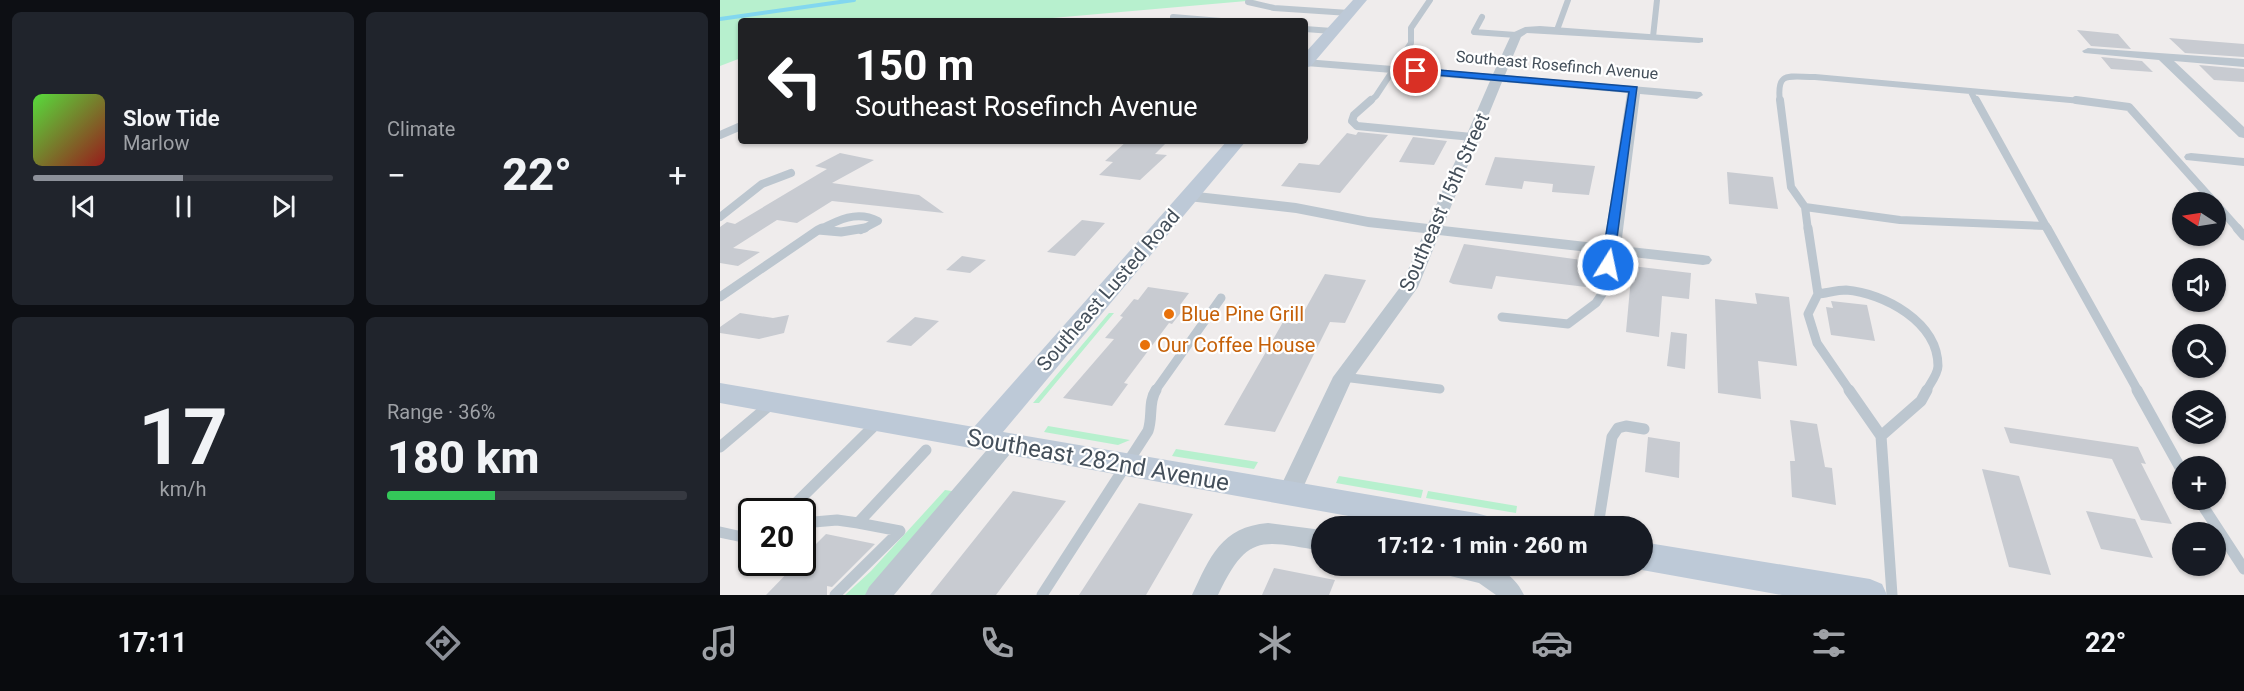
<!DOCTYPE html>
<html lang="en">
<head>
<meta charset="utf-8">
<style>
  :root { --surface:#171b24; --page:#20242c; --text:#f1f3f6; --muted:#9ea1a6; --line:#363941; --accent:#8c9099 }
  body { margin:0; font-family:Roboto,sans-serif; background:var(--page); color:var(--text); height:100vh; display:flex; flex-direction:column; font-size:22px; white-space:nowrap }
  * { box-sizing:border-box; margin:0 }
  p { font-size:20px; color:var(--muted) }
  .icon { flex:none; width:33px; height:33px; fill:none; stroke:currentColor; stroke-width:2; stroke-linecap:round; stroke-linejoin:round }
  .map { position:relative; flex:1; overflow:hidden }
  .sheet { display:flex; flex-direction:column; gap:12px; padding:12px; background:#0d0f14; width:720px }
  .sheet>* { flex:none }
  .top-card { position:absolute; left:18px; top:18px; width:570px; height:126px; border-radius:6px; box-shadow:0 2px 4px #0004; background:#202124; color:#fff; overflow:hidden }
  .needle { width:39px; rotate:282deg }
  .buttons { position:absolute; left:1452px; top:192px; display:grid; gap:12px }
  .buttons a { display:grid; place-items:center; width:54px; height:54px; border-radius:50%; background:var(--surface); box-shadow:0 2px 4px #0004; font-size:30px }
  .speed { position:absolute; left:18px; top:498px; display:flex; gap:12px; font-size:30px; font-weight:700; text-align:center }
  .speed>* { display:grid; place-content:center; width:78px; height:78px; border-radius:50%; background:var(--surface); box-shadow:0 2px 4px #0004; line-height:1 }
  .speed .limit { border:3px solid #111; border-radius:9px; background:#fff; color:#111 }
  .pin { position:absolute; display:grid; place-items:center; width:51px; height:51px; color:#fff; margin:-26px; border:3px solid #fff; border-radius:50%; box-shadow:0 2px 6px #0007 }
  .me { position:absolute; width:66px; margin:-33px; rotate:10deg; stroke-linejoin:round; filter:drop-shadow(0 0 4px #0008) }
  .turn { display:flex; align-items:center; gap:21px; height:126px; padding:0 18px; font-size:27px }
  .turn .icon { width:78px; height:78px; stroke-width:2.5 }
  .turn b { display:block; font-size:42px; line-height:51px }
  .big { font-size:45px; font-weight:800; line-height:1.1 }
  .sheet .tile { flex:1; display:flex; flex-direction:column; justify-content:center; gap:9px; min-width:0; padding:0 21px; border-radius:9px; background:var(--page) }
  .sheet .dial { align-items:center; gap:0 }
  .dial b { font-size:78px; line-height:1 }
  .song { display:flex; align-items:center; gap:18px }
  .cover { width:72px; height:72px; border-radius:9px; background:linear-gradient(135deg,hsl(110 70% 55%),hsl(0 70% 35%)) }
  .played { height:6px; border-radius:3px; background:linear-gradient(90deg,var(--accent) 50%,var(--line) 50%) }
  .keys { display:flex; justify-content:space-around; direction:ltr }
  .heat { display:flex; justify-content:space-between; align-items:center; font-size:33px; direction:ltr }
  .charge { height:9px; border-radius:4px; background:linear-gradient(90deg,#34c759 36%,var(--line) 0) }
  .sheet .tiles { flex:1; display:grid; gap:12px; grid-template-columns:repeat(2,1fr) }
  .trip { position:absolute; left:591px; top:516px; width:342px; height:60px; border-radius:30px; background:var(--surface); box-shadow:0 2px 4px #0004; font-weight:800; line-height:60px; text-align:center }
  .dock { display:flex; height:96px; justify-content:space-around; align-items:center; background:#090b0e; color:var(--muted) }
  .dock .icon { width:42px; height:42px }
  .dock .selected { color:var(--accent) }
  .dock b { font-size:27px; color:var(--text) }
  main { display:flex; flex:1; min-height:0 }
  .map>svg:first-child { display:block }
  .green { fill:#b7f0ce }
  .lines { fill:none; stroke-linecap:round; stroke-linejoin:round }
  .stream { stroke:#82d7ef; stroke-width:4 }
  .building { fill:#c8cbd1 }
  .lane-far3 { stroke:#bcc6cf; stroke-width:6 }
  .lane-far2 { stroke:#bcc6cf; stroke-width:8 }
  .lane-far1 { stroke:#bcc6cf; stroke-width:9 }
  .lane { stroke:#bcc6cf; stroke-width:11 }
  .street { fill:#bcc6cf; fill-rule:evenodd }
  .secondary { fill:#bdc9d7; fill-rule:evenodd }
  .route { fill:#1a73e8; stroke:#114b97; stroke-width:1.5 }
  .food-dot { fill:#e8710a; stroke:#fff; stroke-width:2 }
  .labels { text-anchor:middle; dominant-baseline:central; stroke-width:4.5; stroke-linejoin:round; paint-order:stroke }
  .far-street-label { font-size:16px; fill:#444f5a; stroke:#fff }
  .street-label { font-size:20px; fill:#444f5a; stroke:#fff }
  .food-label { font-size:20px; fill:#c56008; stroke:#fff; text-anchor:start }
  .near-street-label { font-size:24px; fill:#444f5a; stroke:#fff }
</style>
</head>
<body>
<main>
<section class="sheet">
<div class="tiles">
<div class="tile">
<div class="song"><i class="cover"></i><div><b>Slow Tide</b><p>Marlow</p></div></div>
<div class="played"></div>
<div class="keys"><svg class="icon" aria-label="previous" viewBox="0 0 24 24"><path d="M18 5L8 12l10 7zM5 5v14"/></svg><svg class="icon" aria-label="pause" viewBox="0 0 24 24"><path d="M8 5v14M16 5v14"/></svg><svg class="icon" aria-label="next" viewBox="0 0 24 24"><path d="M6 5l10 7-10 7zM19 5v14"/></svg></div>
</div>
<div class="tile"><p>Climate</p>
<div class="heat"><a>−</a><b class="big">22°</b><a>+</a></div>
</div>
<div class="tile dial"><b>17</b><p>km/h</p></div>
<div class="tile"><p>Range · 36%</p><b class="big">180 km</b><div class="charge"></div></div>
</div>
</section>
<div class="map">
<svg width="1524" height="595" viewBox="0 0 1524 595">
  <rect width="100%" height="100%" fill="#efecec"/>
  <path class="green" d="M 0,0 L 538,0 L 298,21 L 21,21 L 21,58 L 0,66 Z
    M 389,313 L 394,313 L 319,403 L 313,403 Z
    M 328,426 L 410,440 L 398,445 L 324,432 Z
    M 456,449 L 538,462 L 534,469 L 452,456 Z
    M 619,476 L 703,490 L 701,498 L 616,483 Z
    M 225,490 L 238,492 L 150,595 L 125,595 L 151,571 Z
    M 708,491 L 797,506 L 796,513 L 706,498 Z"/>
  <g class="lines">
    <path class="stream" d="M 0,19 L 134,0"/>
  </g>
  <path class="building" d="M 1357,30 L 1398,34 L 1411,49 L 1371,46 Z
    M 1449,38 L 1524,44 L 1524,57 L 1465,53 Z
    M 1381,57 L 1422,61 L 1433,72 L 1391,69 Z
    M 1479,65 L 1524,69 L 1524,82 L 1494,80 Z
    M 638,132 L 668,135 L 620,193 L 561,186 L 579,163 L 599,165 L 627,133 L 636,135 Z
    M 693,137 L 727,141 L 714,165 L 679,162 Z
    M 407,141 L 448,141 L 435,154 L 447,155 L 420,180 L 379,175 L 393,162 L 385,161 Z
    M 120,153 L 154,160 L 112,183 L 199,195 L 224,213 L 112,201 L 77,223 L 57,220 L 13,248 L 40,252 L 18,266 L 0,263 L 0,227 L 7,222 L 15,224 L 107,169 L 95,166 Z
    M 775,157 L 875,166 L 869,195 L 832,192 L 833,184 L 804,181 L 802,189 L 765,185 Z
    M 1007,172 L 1053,177 L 1058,209 L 1009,204 Z
    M 362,220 L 385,223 L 355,256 L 327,252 Z
    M 744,244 L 869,261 L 866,287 L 776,276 L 772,289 L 733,284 L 729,282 Z
    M 242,256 L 266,260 L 250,273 L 226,270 Z
    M 912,266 L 971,273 L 969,299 L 942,296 L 939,337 L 906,332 Z
    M 605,274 L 646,280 L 625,323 L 610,322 L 555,432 L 504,425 L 563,322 L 577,324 Z
    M 428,287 L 469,293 L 460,305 L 466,306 L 452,324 L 449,323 L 404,383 L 408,384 L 392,406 L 343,398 L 394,339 L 385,338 L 403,317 L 400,316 L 414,299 L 418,300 Z
    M 1035,293 L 1069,297 L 1077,366 L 1038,361 L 1041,399 L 998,393 L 995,299 L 1037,304 Z
    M 1111,301 L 1147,305 L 1155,341 L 1111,335 L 1106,307 L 1113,308 Z
    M 20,313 L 53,318 L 69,315 L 64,333 L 39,339 L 0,333 L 0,327 Z
    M 195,317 L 219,321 L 191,346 L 166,342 Z
    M 951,332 L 967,334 L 965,369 L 947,366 Z
    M 1070,420 L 1097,424 L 1105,467 L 1112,468 L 1116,505 L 1072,497 L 1070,461 L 1075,461 Z
    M 1284,427 L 1418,447 L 1426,464 L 1421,463 L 1452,524 L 1421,520 L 1392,459 L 1290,443 Z
    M 928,437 L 960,442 L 959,478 L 925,472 Z
    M 1262,469 L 1299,476 L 1331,575 L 1289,567 Z
    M 293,491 L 346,501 L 276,595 L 210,595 Z
    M 419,503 L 473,514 L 426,595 L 359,595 Z
    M 1366,511 L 1415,519 L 1433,558 L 1381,549 Z
    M 106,534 L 155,544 L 112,587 L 107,586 L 107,595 L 46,595 L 78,562 L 82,562 L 82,558 Z
    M 554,568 L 615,580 L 609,595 L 542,595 Z"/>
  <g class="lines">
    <path class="lane-far3" d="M 528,2 L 554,8 L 629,13
      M 453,17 L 501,21
      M 762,17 L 754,32 L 796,35
      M 585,29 L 612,31
      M 837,30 L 848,0
      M 933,37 L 937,0
      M 1251,92 L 1256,102
      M 649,102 L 656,96 L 691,43 L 691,28 L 710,0
      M 1060,102 C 1056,70 1069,77 1095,77 L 1372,102"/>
    <path class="lane-far2" d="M 651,100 L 634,115 L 632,121 L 637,126 L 752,137
      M 1060,100 L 1071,187 L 1085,207 L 1088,230
      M 1256,100 L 1328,230
      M 1356,100 L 1409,107 L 1494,202
      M 0,135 L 21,126
      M 1496,204 L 1519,230
      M 1085,207 L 1180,220 L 1326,226
      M 0,217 L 42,184 L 71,173
      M 99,230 C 118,220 137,210 158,221 L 141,230"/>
    <path class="lane-far1" d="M 1088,228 L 1098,294
      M 1327,228 L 1418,391
      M 1517,228 L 1524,236
      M 98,230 L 121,232 L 145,228
      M 98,230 L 102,228
      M 0,297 L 98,230
      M 782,317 L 848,324 L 876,303 L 882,294 L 892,249
      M 623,377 L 720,389
      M 435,391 L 501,298
      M 1130,391 L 1097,343 L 1088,314 L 1098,294 C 1107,293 1117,290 1126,290 C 1164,293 1218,322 1218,366 C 1218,374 1210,384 1206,391"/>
    <path class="lane" d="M 1129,390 L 1161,436
      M 1417,390 L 1462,471
      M 1161,436 L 1172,595
      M 1161,436 L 1201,401 L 1207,390
      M 0,447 L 51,404
      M 1479,500 L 1524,569
      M 67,512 L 157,423
      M 82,523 L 117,520 L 138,523 L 206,450
      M 878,526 L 892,437 L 898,428 L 906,426 L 924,429
      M 0,532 L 18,536 L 32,535
      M 115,595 L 180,531 L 138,523
      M 322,595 L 428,431 C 433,417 428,402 436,390"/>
    <path class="street" d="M 820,26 L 983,38 L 983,42 L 979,43 L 807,33 L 801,37 L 785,75 L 981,92 L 983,95 L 977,99 L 920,94 L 901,246 L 983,255 L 989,256 L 992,260 L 989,264 L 983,265 L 719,235 L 698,287 L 632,379 L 577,501 L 569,503 L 561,501 L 557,494 L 613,377 L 681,286 L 704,233 L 648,227 L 576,213 L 468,201 L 460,196 L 468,191 L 576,203 L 648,217 L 708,224 L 770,81 L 586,66 L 585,59 L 773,74 L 792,33 L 805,27 ZM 782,82 L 907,93 L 884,244 L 723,226 Z
      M 1368,48 L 1524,59 L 1524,67 L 1454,61 L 1524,127 L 1524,138 L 1519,137 L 1439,60 L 1364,53 L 1362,51 Z
      M 1471,153 L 1524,158 L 1524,166 L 1466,160 L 1464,157 L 1466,154 Z
      M 286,435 L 294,437 L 297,443 L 294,449 L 174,595 L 145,595 L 149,587 L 278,437 Z
      M 548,523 L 602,530 L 602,551 C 540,540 527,534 498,595 L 472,595 C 490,557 501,527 548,523 Z
      M 718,566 C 752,562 788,560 804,595 L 776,595 L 759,583 L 722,574 Z"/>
    <path class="secondary" d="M 633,0 L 647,0 L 591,66 L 585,68 L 585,53 Z
      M 507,141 L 526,141 L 283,432 L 756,513 L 767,516 L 772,526 L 684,526 L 0,403 L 0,383 L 254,427 Z
      M 922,542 L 1150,579 L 1162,584 L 1167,595 L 1062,595 L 922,570 L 910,566 L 922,566 Z"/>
  </g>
  <path class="route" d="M 696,68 L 917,87 L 893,268 L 883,268 L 881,265 L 909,92 L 693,73 L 693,69 Z"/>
  <g class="food-dot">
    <circle cx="449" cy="314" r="6"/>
    <circle cx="425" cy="345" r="6"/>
  </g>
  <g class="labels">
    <g class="far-street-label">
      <text transform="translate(837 65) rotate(5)">Southeast Rosefinch Avenue</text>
    </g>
    <g class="street-label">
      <text transform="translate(724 202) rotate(-66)">Southeast 15th Street</text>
      <text transform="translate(388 290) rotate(-49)">Southeast Lusted Road</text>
    </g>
    <g class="food-label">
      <text x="461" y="314">Blue Pine Grill</text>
      <text x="437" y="345">Our Coffee House</text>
    </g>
    <g class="near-street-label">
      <text transform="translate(378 460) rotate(10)">Southeast 282nd Avenue</text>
    </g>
  </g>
</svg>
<div class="buttons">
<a><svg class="needle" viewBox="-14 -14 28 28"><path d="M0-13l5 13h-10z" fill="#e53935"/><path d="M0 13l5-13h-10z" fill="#9ea1a6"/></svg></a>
<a><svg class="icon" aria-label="sound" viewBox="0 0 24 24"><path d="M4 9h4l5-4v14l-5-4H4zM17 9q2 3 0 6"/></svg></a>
<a><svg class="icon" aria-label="search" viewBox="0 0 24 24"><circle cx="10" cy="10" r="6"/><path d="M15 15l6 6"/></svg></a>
<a><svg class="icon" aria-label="layers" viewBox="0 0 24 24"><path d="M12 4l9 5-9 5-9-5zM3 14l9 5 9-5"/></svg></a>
<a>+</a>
<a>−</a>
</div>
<div class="speed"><div class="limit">20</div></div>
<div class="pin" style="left:696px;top:71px;background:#d93025"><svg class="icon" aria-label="arrive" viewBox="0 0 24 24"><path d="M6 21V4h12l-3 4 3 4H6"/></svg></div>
<svg class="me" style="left:888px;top:265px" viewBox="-20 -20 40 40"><circle r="17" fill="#1a73e8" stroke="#fff" stroke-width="3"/><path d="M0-11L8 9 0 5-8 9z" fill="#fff"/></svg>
<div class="trip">17:12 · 1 min · 260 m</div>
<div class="top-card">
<div class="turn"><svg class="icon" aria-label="left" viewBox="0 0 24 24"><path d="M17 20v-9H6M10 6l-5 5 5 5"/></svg><div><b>150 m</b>Southeast Rosefinch Avenue</div></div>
</div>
</div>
</main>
<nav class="dock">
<b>17:11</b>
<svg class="icon selected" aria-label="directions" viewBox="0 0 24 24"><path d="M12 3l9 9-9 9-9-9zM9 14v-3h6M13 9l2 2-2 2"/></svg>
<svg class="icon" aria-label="music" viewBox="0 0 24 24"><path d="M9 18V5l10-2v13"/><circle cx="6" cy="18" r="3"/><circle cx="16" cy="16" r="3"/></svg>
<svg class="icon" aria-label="phone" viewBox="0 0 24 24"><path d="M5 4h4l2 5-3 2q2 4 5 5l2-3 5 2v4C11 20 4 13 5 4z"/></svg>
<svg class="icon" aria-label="climate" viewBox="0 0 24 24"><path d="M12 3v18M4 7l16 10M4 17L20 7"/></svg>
<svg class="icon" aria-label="car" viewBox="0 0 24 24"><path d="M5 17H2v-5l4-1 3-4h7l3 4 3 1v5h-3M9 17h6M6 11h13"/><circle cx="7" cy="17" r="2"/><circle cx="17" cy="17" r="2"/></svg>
<svg class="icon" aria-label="filters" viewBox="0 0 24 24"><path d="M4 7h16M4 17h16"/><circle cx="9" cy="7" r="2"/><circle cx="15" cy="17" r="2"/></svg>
<b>22°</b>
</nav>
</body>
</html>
